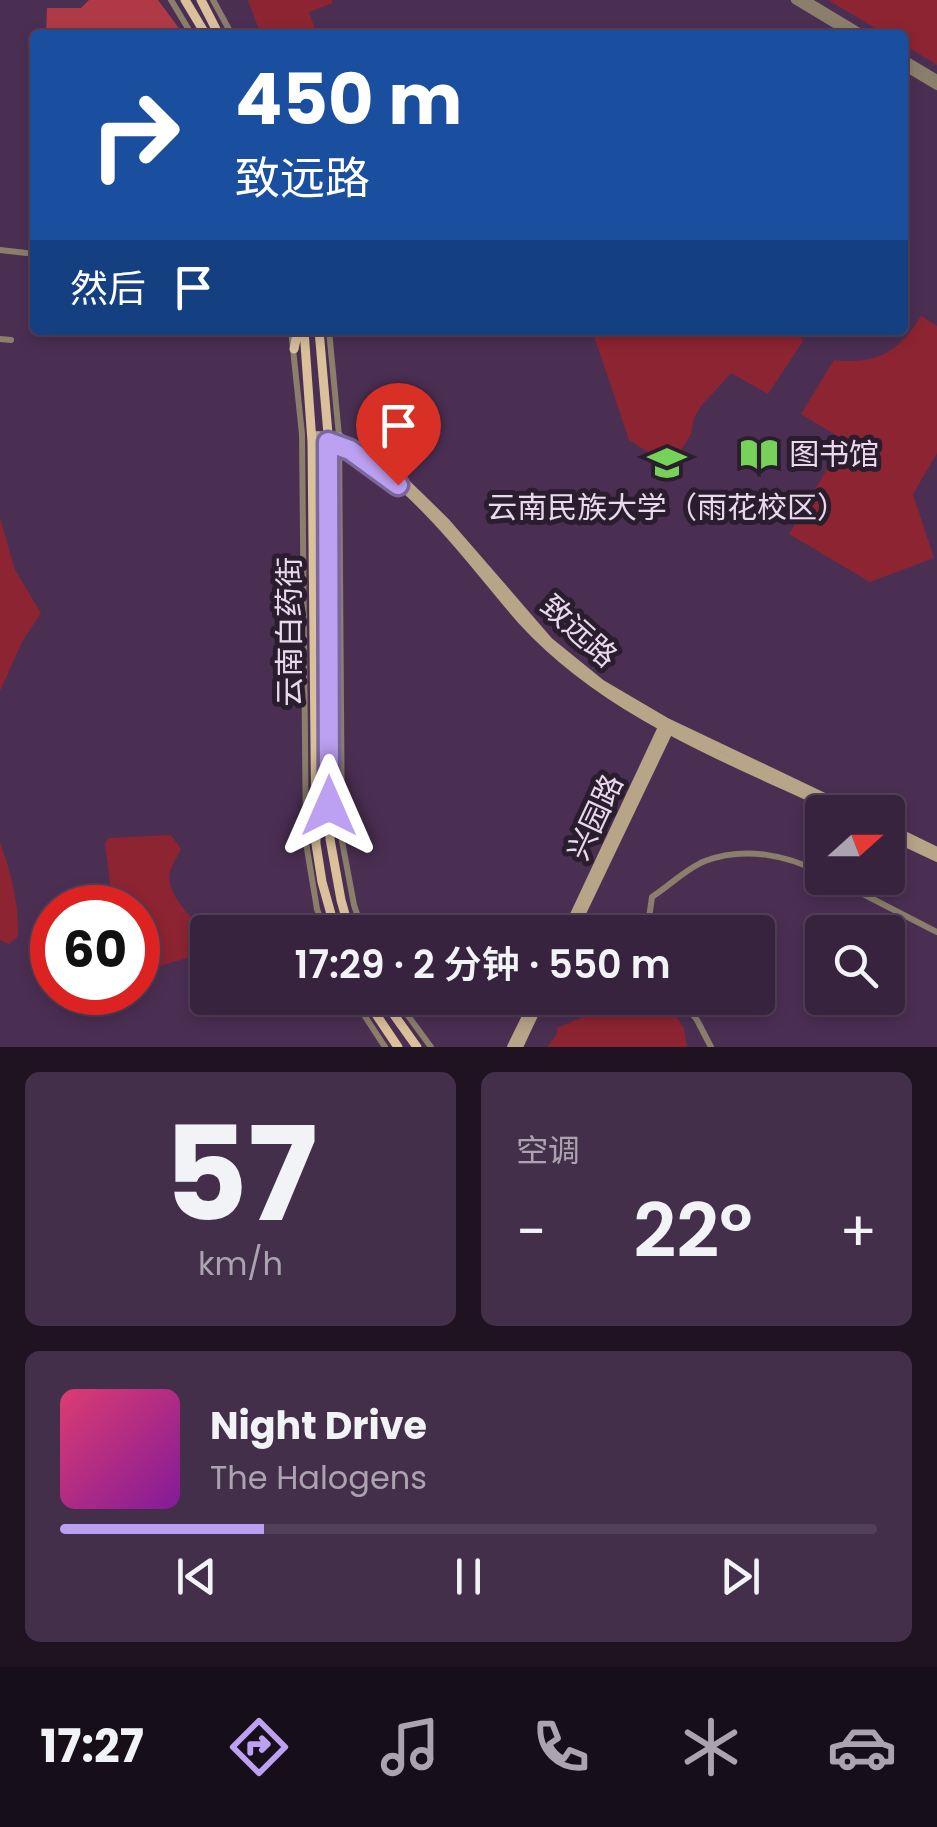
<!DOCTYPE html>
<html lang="zh">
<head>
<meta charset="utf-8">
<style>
  :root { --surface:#38233e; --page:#432f49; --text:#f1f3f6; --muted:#aba4b0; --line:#524058; --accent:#bca0f2 }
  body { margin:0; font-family:Poppins,"Noto Sans SC",sans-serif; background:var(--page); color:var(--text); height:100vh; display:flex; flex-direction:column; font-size:38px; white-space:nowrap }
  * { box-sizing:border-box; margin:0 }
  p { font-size:32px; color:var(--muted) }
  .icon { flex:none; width:55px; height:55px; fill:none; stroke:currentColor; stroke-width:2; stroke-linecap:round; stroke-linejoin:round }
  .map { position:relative; height:1047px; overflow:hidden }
  .details { display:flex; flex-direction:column; gap:25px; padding:25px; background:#1f1322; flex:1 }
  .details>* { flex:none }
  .top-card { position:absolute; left:30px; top:30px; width:878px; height:305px; border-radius:10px; box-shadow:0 5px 15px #0003,0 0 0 2px var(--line); background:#1a4fa0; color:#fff; overflow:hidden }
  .needle { width:65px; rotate:69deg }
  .buttons { position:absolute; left:805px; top:795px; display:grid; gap:20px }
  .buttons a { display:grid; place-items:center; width:100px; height:100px; border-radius:10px; background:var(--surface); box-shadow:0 5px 15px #0003,0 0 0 2px var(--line); font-size:50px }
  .speed { position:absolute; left:30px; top:885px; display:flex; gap:20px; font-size:50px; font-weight:700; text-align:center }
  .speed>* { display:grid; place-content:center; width:130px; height:130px; border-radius:50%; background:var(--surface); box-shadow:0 5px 15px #0003,0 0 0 2px var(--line); line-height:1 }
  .speed .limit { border:15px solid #d22; background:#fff; color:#111 }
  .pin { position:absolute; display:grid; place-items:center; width:85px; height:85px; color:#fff; margin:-102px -42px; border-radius:50% 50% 50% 0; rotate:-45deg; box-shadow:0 0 10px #0007 }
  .pin .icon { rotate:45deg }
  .me { position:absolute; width:110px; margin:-55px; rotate:0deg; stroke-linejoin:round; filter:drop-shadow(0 0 8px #0008) }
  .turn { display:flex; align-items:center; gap:35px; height:210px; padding:0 40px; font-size:45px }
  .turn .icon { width:130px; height:130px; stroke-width:2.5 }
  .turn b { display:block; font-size:70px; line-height:85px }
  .then { display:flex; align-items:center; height:95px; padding:0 40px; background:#0003; gap:20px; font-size:38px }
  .big { font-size:75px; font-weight:600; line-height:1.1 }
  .details .card { flex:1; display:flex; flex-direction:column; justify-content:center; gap:15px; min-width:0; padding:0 35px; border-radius:15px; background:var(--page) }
  .details .dial { align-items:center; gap:0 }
  .dial b { font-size:130px; line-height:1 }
  .song { display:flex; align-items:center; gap:30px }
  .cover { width:120px; height:120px; border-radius:15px; background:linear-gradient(135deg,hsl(340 70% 55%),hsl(290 70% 35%)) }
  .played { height:10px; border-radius:5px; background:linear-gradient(90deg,var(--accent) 25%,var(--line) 25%) }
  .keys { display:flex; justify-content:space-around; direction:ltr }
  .heat { display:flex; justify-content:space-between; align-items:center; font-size:55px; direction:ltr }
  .details .tiles { flex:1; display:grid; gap:25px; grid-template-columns:1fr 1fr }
  .card:last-child { grid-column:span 2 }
  .trip { position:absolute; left:190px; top:915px; width:585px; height:100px; border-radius:10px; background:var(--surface); box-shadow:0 5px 15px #0003,0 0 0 2px var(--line); font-weight:600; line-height:100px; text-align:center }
  .dock { display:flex; height:160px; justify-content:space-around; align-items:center; background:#160e19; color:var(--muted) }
  .dock .icon { width:70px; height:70px }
  .dock .active { color:var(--accent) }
  .dock b { font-size:45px; color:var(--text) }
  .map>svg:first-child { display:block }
  .green { fill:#8d2431 }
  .forest { fill:#af3a46 }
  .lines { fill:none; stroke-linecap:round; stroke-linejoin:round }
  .minor { stroke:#8b7f6c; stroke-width:6 }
  .tertiary { stroke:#8b7f6c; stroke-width:8 }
  .secondary { stroke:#b8a487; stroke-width:8 }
  .primary { stroke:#dac19b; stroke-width:9 }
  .route-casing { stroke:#7a689d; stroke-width:25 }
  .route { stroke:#bca0f2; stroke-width:18 }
  .labels { text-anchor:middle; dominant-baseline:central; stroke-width:10; stroke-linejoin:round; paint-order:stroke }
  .poi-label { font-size:30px; fill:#e9d8ee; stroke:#2a1d2d; text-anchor:start }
  .street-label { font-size:30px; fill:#e9d8ee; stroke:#2a1d2d }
</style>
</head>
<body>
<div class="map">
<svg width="937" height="1047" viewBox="0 0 937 1047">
  <rect width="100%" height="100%" fill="#4b2f53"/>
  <path class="green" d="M 248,0 L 332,0 L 333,3 L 309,12 L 317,35 L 261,35 Z
    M 828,0 L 937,0 L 937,65 L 903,44 L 902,35 L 887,35 Z
    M 921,316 L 937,326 L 937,453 L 913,494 L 934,558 L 870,582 L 789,534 L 844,440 L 801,414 L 834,360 C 876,365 899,352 921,316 Z
    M 592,330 L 796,330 L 803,341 L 768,394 L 731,373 L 701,406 L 694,418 L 691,434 L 671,467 L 629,440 Z
    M 0,518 L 15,570 L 41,613 L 22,642 L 0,691 Z
    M 171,835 L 181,849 C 178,856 172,864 170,872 C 165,895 194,919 207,935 L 207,944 L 191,957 L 163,965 L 138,984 L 138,908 L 113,907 L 105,843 L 109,838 Z
    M 0,842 C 11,873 19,903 18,936 L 9,944 L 0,940 Z
    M 628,998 L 665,998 L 684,1028 L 687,1047 L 547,1047 L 557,1034 L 557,1028 Z"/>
  <path class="forest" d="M 89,0 L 158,0 L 184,35 L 46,35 L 47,8 L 81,8 Z"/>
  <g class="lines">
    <path class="minor" d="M 171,0 L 192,35
      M 213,0 L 232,35
      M 0,250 L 35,254
      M 291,330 L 302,434 L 306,843 L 317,909 L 325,932
      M 329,330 L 339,436 L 342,841 L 354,905 L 363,932
      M 0,339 L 11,340
      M 832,878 L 937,932
      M 647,932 L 652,897 C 669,886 687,868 705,861 C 744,846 787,855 822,873
      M 353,998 L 385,1047
      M 395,998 L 431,1047
      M 680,998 L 697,1020 L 711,1047"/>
    <path class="tertiary" d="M 795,0 L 853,35
      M 806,0 L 864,35
      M 902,58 L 937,79
      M 902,65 L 937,86"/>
    <path class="secondary" d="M 312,435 L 339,436 L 402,479 L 446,522 L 549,641 L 602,684 L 665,721 L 856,812
      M 312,442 C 386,439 476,570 522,621 C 608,715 729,759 841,812
      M 888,827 L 937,851
      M 888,835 L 937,858
      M 566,932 L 663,725
      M 573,932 L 670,729
      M 511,1047 L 535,998
      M 519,1047 L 542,998"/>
    <path class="primary" d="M 185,0 L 206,35
      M 201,0 L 219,35
      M 304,330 L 312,442 L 316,844 L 322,882 L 336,932
      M 319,330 L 328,434 L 330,839 L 341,900 L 350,932
      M 294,349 L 298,330
      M 365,998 L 398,1047
      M 382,998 L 417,1047"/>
  </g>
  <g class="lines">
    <g class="route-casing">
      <path id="route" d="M 329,806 L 328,442 L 350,450 L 398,485"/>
    </g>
    <use href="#route" class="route"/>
  </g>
  <defs>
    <g id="library-bare" transform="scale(3)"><path d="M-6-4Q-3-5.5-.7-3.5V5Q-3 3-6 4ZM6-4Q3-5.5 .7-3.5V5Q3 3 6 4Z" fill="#77d259" stroke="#2a1d2d" stroke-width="2.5" paint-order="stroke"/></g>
    <g id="university-bare" transform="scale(3)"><path d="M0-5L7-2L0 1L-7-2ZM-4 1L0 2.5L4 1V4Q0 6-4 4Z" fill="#77d259" stroke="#2a1d2d" stroke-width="2.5" paint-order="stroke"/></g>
  </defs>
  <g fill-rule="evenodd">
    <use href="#library-bare" x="759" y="454"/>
    <use href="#university-bare" x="667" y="463"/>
  </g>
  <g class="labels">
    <g class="poi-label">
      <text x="789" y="454">图书馆</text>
      <text x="667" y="507" text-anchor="middle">云南民族大学（雨花校区）</text>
    </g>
    <g class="street-label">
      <text transform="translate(579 631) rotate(42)">致远路</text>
      <text transform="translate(289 632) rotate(-90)">云南白药街</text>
      <text transform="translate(595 817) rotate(-65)">兴园路</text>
    </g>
  </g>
</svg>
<div class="buttons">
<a><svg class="needle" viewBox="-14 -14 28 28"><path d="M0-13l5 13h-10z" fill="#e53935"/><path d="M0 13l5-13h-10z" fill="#aba4b0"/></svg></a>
<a><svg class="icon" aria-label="search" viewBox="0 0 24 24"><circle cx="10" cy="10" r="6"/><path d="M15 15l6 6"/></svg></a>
</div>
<div class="speed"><div class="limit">60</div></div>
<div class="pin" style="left:398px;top:485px;background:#d93025"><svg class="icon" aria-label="arrive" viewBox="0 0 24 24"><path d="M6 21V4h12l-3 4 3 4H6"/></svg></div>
<svg class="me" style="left:329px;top:806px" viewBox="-20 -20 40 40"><path d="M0-17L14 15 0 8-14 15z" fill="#bca0f2" stroke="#fff" stroke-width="4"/></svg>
<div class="trip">17:29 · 2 分钟 · 550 m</div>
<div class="top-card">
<div class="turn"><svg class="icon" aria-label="right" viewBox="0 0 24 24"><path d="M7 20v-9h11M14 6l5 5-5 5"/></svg><div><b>450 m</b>致远路</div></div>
<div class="then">然后<svg class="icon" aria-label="arrive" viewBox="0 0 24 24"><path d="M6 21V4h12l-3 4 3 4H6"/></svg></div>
</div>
</div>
<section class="details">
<div class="tiles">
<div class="card dial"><b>57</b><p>km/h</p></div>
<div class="card"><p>空调</p>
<div class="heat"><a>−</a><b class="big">22°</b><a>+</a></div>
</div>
<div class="card">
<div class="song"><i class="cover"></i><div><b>Night Drive</b><p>The Halogens</p></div></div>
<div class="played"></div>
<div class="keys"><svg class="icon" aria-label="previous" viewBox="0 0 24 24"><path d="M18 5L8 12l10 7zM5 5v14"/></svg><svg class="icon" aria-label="pause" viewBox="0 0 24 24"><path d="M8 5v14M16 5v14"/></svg><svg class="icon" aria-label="next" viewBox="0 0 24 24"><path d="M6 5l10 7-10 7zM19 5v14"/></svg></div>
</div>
</div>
</section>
<nav class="dock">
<b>17:27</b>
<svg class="icon active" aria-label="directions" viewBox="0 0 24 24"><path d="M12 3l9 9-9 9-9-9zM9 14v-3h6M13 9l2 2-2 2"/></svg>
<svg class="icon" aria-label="music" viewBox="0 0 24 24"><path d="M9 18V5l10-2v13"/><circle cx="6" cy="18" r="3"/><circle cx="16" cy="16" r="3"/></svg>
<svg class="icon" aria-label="phone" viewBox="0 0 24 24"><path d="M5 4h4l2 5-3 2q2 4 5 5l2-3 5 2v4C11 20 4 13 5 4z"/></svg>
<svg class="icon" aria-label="climate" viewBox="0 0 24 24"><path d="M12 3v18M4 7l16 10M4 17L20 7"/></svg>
<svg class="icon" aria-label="car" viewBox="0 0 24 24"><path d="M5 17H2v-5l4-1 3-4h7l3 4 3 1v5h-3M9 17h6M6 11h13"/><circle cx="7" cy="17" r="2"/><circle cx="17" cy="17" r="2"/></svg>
</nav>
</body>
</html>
